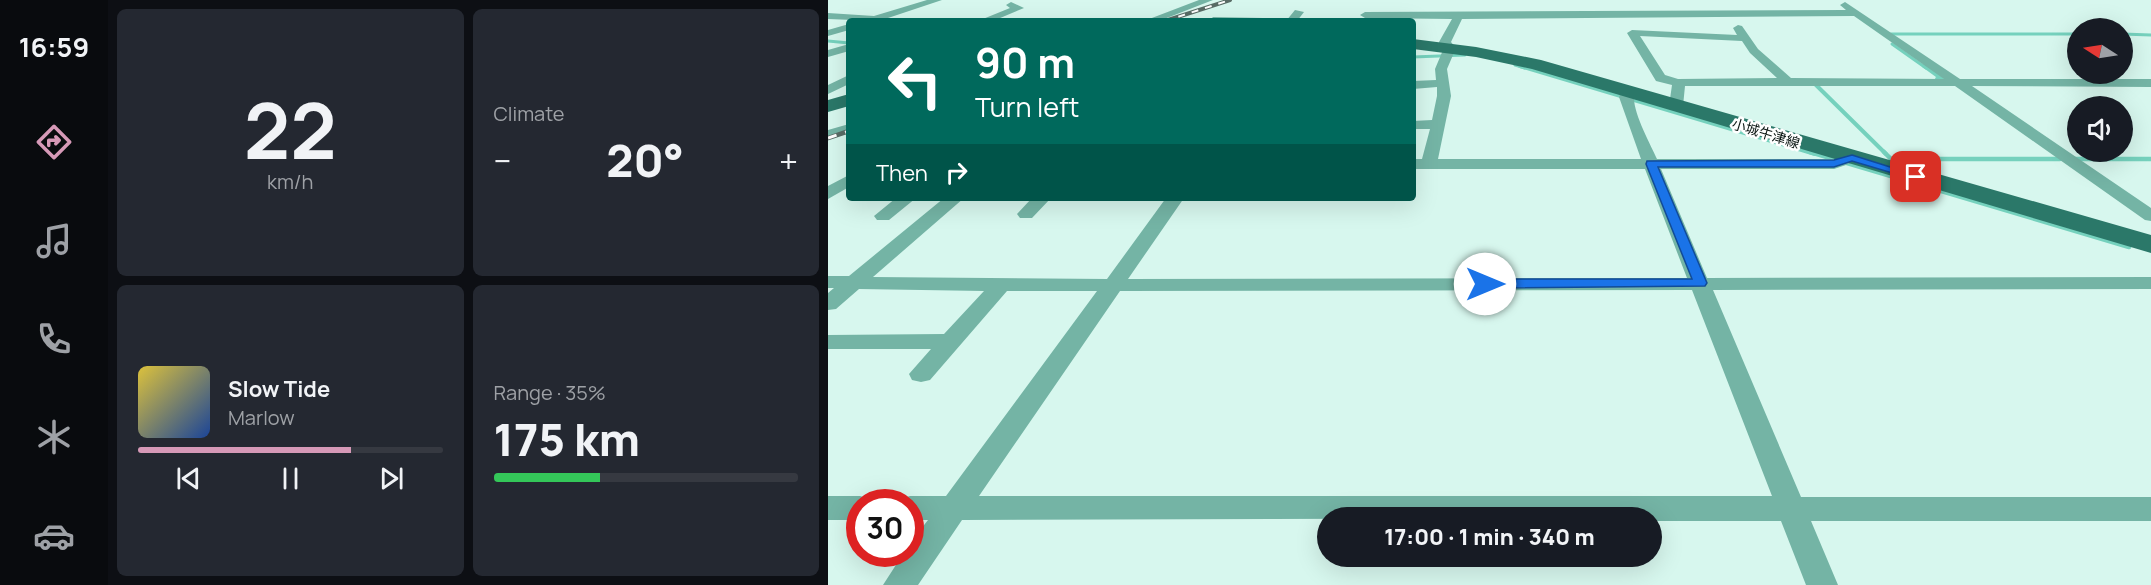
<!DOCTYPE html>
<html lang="en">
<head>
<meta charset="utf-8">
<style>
  :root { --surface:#171b24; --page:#242831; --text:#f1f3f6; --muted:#9ea1a6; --line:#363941; --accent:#d699b7 }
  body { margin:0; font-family:Manrope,"Noto Sans JP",sans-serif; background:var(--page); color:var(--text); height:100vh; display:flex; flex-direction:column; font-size:22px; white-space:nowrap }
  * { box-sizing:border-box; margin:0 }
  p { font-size:20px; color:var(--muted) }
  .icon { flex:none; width:33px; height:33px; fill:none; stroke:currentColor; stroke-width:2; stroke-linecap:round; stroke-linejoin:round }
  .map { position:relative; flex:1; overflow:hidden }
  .details { display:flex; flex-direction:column; gap:9px; padding:9px; background:#0d0f14; width:720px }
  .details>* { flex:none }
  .banner { position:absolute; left:18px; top:18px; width:570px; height:183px; border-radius:6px; box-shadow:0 6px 24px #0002; background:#00695c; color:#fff; overflow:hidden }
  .needle { width:39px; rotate:282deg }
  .controls { position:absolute; left:1239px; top:18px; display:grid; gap:12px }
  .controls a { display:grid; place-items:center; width:66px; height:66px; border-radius:50%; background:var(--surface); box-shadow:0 6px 24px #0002; font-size:30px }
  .speed { position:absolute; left:18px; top:489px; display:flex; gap:12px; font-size:30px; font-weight:700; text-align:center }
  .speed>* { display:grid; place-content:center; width:78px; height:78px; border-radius:50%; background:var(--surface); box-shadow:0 6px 24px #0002; line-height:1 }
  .speed .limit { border:9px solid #d22; background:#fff; color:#111 }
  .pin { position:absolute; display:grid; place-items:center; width:51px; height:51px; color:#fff; margin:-26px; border-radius:12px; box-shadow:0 3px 9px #0006 }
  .me { position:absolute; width:66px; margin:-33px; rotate:90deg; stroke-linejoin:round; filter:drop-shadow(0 0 4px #0008) }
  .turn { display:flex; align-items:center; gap:21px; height:126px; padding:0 30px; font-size:27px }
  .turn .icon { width:78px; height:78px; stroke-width:2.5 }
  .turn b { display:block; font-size:42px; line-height:51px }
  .then { display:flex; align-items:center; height:57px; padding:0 30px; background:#0003; gap:12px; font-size:22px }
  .big { font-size:45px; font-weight:800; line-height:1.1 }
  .details .card { flex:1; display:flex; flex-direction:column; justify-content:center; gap:9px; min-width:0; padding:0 21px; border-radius:9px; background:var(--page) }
  .details .dial { align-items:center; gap:0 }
  .dial b { font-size:78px; line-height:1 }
  .song { display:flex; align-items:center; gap:18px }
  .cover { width:72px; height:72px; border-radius:9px; background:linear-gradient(135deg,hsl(50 70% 55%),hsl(220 70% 35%)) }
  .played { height:6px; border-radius:3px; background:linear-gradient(90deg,var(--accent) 70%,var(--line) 70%) }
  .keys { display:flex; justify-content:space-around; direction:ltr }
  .heat { display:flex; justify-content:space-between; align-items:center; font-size:33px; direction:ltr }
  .charge { height:9px; border-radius:4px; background:linear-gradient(90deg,#34c759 35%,var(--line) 0) }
  .details .tiles { flex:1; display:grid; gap:9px; grid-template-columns:repeat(2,1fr) }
  .trip { position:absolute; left:489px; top:507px; width:345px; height:60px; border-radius:30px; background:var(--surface); box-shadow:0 6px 24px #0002; font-weight:800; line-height:60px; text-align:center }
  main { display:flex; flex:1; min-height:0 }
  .tab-bar { display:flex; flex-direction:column; width:108px; justify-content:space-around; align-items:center; background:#090b0e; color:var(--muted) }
  .tab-bar .icon { width:42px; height:42px }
  .tab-bar .selected { color:var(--accent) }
  .tab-bar b { font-size:27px; color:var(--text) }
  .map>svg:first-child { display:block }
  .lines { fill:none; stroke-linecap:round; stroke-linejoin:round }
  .stream-far2 { stroke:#75d1bd; stroke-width:3 }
  .stream-far1 { stroke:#75d1bd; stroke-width:4 }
  .stream { stroke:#75d1bd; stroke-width:4.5 }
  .street { fill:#74b4a5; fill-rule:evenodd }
  .primary { fill:#2b7869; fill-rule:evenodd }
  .rail-far1-casing { stroke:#596c66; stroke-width:4 }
  .rail-casing { stroke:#596c66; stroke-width:4.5 }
  .rail-far1 { stroke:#fff; stroke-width:2; stroke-dasharray:7; stroke-linecap:butt }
  .rail { stroke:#fff; stroke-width:3; stroke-dasharray:9; stroke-linecap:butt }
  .route { fill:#1a73e8; stroke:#114b97; stroke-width:1.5 }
  .labels { text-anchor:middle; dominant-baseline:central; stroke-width:5; stroke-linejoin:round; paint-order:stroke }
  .far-street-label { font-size:14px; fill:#0b1613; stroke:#fff }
</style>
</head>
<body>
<main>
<nav class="tab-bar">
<b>16:59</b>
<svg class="icon selected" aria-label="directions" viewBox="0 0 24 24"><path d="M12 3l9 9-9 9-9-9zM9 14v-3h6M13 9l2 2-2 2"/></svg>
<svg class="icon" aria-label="music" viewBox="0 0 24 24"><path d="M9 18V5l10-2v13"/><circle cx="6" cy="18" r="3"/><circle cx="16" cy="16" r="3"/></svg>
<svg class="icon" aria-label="phone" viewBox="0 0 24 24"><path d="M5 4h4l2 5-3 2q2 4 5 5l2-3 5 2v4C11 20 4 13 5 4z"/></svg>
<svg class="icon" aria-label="climate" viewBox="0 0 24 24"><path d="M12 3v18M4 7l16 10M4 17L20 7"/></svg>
<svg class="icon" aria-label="car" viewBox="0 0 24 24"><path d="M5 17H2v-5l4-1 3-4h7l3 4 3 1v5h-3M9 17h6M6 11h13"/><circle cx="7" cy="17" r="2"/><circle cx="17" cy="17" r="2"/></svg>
</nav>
<section class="details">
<div class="tiles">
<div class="card dial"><b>22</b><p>km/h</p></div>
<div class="card"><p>Climate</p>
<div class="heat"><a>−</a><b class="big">20°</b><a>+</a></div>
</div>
<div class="card">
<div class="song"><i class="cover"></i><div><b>Slow Tide</b><p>Marlow</p></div></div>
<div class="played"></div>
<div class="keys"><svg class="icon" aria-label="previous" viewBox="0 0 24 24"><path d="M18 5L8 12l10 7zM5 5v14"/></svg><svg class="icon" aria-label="pause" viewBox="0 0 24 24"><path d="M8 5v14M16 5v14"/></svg><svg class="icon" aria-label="next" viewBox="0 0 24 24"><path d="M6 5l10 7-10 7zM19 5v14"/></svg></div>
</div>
<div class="card"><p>Range · 35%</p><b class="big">175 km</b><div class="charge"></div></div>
</div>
</section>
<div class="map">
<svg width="1323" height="585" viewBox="0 0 1323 585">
  <rect width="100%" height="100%" fill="#d7f7ee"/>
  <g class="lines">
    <path class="stream-far2" d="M 1063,34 L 1250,34
      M 1294,34 L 1323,35
      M 0,41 L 21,43
      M 1064,44 L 1098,68
      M 585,57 L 637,55
      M 687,65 L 697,68"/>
    <path class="stream-far1" d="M 692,66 L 987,154
      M 1096,66 L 1114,79 L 1109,79
      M 988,85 L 1058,154"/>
    <path class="stream" d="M 982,152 L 1301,247
      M 1056,152 L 1063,159 L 1232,159
      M 1247,159 L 1323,159"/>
    <path class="street" d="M 99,0 L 114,0 L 51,21 L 0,19 L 0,13 L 46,16 Z
      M 371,0 L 385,0 L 331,21 L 316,21 Z
      M 183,2 L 196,8 L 165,21 L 150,21 L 182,8 L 178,5 Z
      M 1017,2 L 1132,79 L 1323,79 L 1323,87 L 1144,86 L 1323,208 L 1323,221 L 1317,220 L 1127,86 L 857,86 L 855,106 L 848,110 L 841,106 L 844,85 L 828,81 L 799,33 L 804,30 L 909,35 L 905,28 L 910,25 L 914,26 L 930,49 L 963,78 L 1116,79 L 1026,16 L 634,19 L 623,42 L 628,48 L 619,69 L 623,96 L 610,159 L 813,159 L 791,97 L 795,89 L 800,88 L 807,92 C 801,106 823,145 829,159 L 1005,159 L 1024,153 L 1032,158 L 1030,161 L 1006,169 L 833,169 L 879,278 L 1323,277 L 1323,289 L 885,290 L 973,497 L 1323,497 L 1323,521 L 983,521 L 1010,585 L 978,585 L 953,521 L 824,521 L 824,518 L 134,520 L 90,585 L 55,585 L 75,554 L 82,554 L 82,543 L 100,520 L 82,520 L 82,502 L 70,502 L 72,499 L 82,496 L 118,496 L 269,291 L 179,291 L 102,380 L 93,382 L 84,380 L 81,374 L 103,349 L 0,349 L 0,335 L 116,334 L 156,291 L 31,289 L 8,309 L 0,310 L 0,293 L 6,288 L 0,288 L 0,276 L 21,276 L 116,198 L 136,198 L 45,277 L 279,279 L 338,198 L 356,198 L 300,279 L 859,278 L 817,169 L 585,169 L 585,159 L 594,159 L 602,129 L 585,129 L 585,121 L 604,120 L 609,96 L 609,87 L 585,89 L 585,81 L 608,80 L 607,69 L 615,50 L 611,47 L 611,42 L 624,19 L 537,18 L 532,15 L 537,12 L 1018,10 L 1012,5 ZM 812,36 L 914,41 L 922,53 L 949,78 L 850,79 L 837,75 ZM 864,290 L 944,496 L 151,496 L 292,291 Z
      M 467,10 L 476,12 L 469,21 L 458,21 Z
      M 385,17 L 435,18 L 440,21 L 381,21 Z
      M 21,24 L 21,30 L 0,36 L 0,30 Z
      M 21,44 L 21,51 L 0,57 L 0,50 Z
      M 21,75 L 21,84 L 0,94 L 0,85 Z
      M 21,124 L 21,133 L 0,139 L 0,130 Z
      M 21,175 L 21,187 L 0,199 L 0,186 Z
      M 68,198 L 88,198 L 61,220 L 49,220 L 46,216 Z
      M 204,198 L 223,198 L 204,218 L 192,218 L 189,214 Z
      M 0,496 L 32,496 L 42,499 L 44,502 L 32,502 L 32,520 L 0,520 Z"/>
    <path class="primary" d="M 585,39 L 648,47 L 713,60 L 1323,235 L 1323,253 L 704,69 L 648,57 L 585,49 Z
      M 21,94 L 21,106 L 0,112 L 0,100 Z"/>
    <g class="rail-far1-casing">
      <path id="rail-far1" d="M 337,21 L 402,0"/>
    </g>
    <g class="rail-casing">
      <path id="rail" d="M 0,138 L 21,131"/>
    </g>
    <use href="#rail-far1" class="rail-far1"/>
    <use href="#rail" class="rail"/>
  </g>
  <path class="route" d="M 1024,155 L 1094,177 L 1088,180 L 1024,161 L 1006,167 L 830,167 L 879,283 L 877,286 L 657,288 L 650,284 L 657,279 L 864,279 L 818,164 L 819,161 L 1006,160 Z"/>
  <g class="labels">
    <g class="far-street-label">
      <text transform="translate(938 133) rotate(17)">小城牛津線</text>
    </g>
  </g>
</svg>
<div class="controls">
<a><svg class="needle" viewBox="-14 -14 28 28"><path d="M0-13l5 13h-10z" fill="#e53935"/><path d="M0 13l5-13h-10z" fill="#9ea1a6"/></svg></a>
<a><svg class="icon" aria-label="sound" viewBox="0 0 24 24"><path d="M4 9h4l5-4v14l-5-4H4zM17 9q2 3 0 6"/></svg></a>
</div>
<div class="speed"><div class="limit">30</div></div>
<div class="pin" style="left:1088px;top:177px;background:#d93025"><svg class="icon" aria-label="arrive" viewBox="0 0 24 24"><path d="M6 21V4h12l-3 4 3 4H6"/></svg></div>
<svg class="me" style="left:657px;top:284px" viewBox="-20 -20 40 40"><circle r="19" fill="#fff"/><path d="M0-13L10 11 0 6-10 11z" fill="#1a73e8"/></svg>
<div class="trip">17:00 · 1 min · 340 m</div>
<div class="banner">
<div class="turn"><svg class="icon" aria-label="left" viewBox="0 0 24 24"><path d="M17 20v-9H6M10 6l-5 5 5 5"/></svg><div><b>90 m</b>Turn left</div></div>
<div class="then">Then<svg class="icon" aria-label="right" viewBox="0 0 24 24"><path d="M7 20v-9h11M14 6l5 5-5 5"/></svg></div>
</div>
</div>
</main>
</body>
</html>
